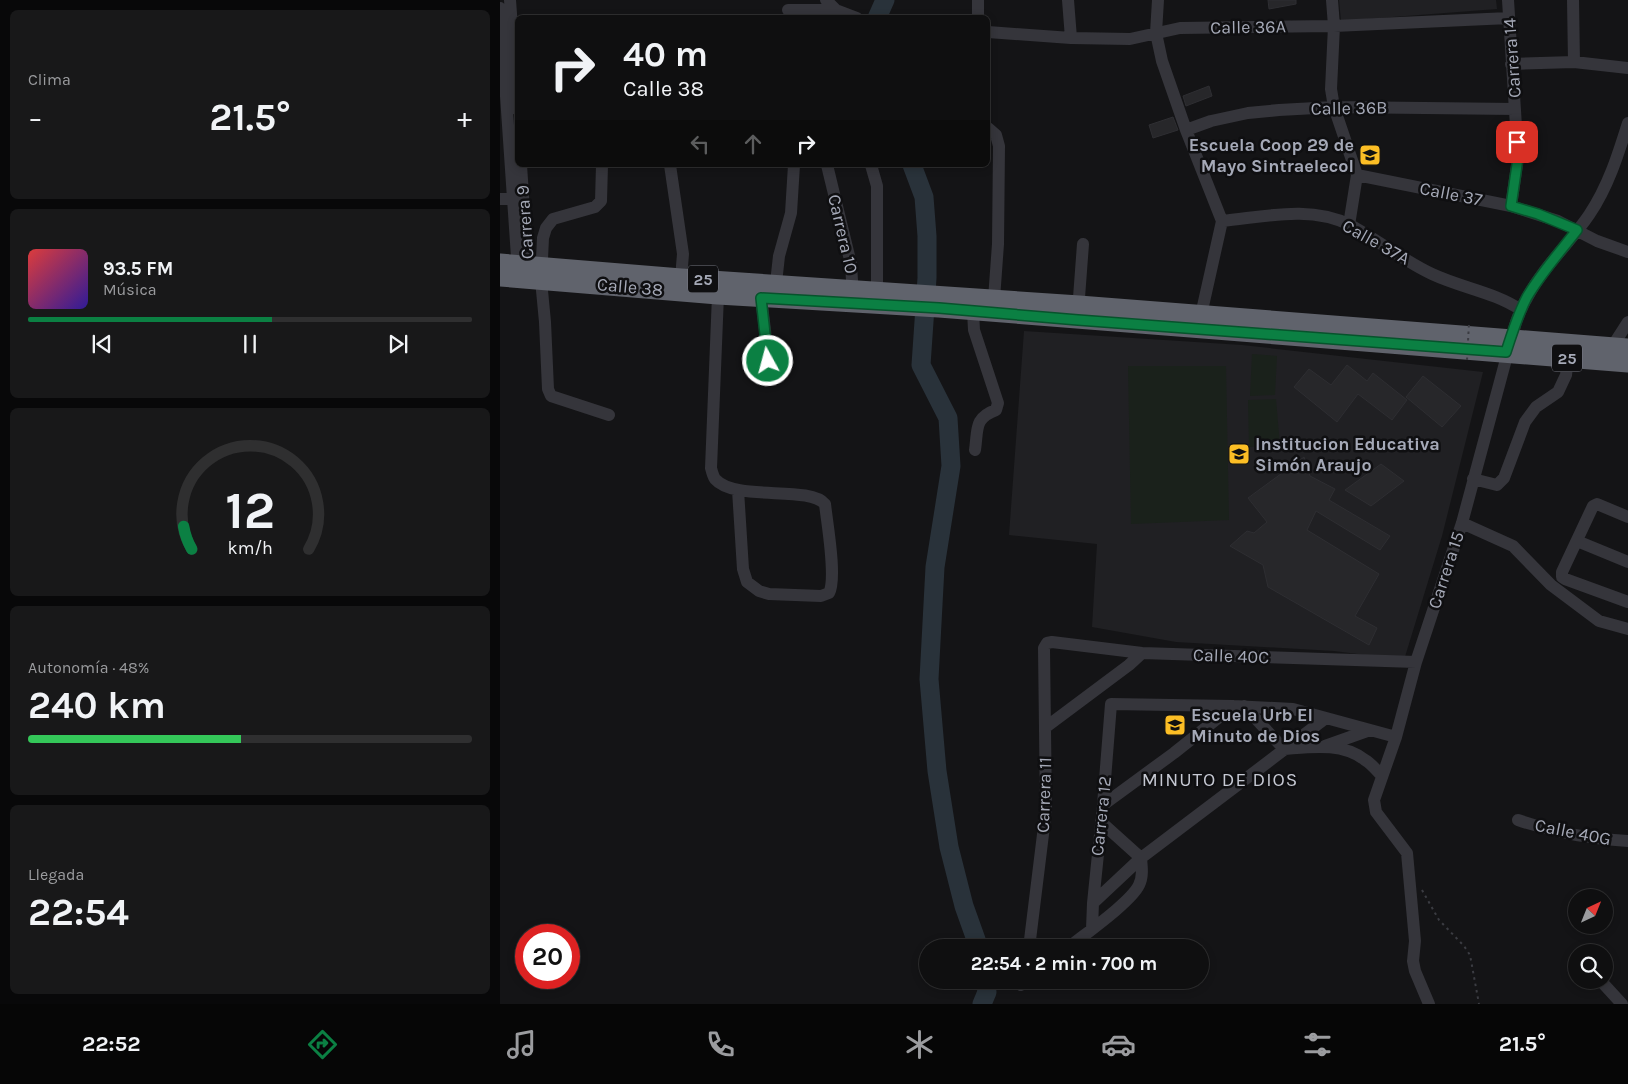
<!DOCTYPE html>
<html lang="es">
<head>
<meta charset="utf-8">
<style>
  :root { --surface:#0f0f10; --page:#181819; --text:#f1f3f6; --muted:#9b9c9f; --line:#2f2f30; --accent:#0b8043 }
  body { margin:0; font-family:Karla,sans-serif; background:var(--page); color:var(--text); height:100vh; display:flex; flex-direction:column; font-size:19px; white-space:nowrap }
  * { box-sizing:border-box; margin:0 }
  p { font-size:16px; color:var(--muted) }
  .icon { flex:none; width:28px; height:28px; fill:none; stroke:currentColor; stroke-width:2; stroke-linecap:round; stroke-linejoin:round }
  .map { position:relative; flex:1; overflow:hidden }
  .sheet { display:flex; flex-direction:column; gap:10px; padding:10px; background:#080809; width:500px }
  .sheet>* { flex:none }
  .top-card { position:absolute; left:15px; top:15px; width:475px; height:152px; border-radius:8px; box-shadow:0 2px 8px #0003,0 0 0 1px var(--line); background:#0f0f10; color:var(--text); overflow:hidden }
  .needle { width:32px; rotate:43deg }
  .fabs { position:absolute; left:1068px; top:889px; display:grid; gap:10px }
  .fabs a { display:grid; place-items:center; width:45px; height:45px; border-radius:50%; background:var(--surface); box-shadow:0 2px 8px #0003,0 0 0 1px var(--line); font-size:25px }
  .speed { position:absolute; left:15px; top:924px; display:flex; gap:10px; font-size:25px; font-weight:700; text-align:center }
  .speed>* { display:grid; place-content:center; width:65px; height:65px; border-radius:50%; background:var(--surface); box-shadow:0 2px 8px #0003,0 0 0 1px var(--line); line-height:1 }
  .speed .limit { border:8px solid #d22; background:#fff; color:#111 }
  .pin { position:absolute; display:grid; place-items:center; width:42px; height:42px; color:#fff; margin:-21px; border-radius:10px; box-shadow:0 2px 8px #0006 }
  .me { position:absolute; width:55px; margin:-28px; rotate:353deg; stroke-linejoin:round; filter:drop-shadow(0 0 4px #0008) }
  .turn { display:flex; align-items:center; gap:18px; height:105px; padding:0 25px; font-size:22px }
  .turn .icon { width:65px; height:65px; stroke-width:2.5 }
  .turn b { display:block; font-size:35px; line-height:42px }
  .lanes { display:flex; align-items:center; height:48px; padding:0 25px; background:#0003; justify-content:center; gap:25px; direction:ltr }
  .lanes .off { opacity:.35 }
  .big { font-size:38px; font-weight:700; line-height:1.1 }
  .sheet .widget { flex:1; display:flex; flex-direction:column; justify-content:center; gap:8px; min-width:0; padding:0 18px; border-radius:8px; background:var(--page) }
  .sheet .dial { align-items:center; gap:0 }
  .dial svg { height:130px; overflow:visible; fill:none; stroke:var(--line); stroke-width:7; stroke-linecap:round; text-anchor:middle }
  .dial text { fill:var(--text); stroke:none }
  .song { display:flex; align-items:center; gap:15px }
  .cover { width:60px; height:60px; border-radius:8px; background:linear-gradient(135deg,hsl(0 70% 55%),hsl(250 70% 35%)) }
  .played { height:5px; border-radius:2px; background:linear-gradient(90deg,var(--accent) 55%,var(--line) 55%) }
  .keys { display:flex; justify-content:space-around; direction:ltr }
  .heat { display:flex; justify-content:space-between; align-items:center; font-size:28px; direction:ltr }
  .charge { height:8px; border-radius:4px; background:linear-gradient(90deg,#34c759 48%,var(--line) 0) }
  .trip { position:absolute; left:419px; top:939px; width:290px; height:50px; border-radius:25px; background:var(--surface); box-shadow:0 2px 8px #0003,0 0 0 1px var(--line); font-weight:700; line-height:50px; text-align:center }
  .tab-bar { display:flex; height:80px; justify-content:space-around; align-items:center; background:#060606; color:var(--muted) }
  .tab-bar .icon { width:35px; height:35px }
  .tab-bar .on { color:var(--accent) }
  .tab-bar b { font-size:22px; color:var(--text) }
  main { display:flex; flex:1; min-height:0 }
  .map>svg:first-child { display:block }
  .built { fill:#202023 }
  .green { fill:#1a211b }
  .lines { fill:none; stroke-linecap:round; stroke-linejoin:round }
  .river { stroke:#29323a; stroke-width:19 }
  .building { fill:#27272a; stroke:#2e2e32 }
  .path { stroke:#3b3c42; stroke-width:2; stroke-dasharray:2.5 4; stroke-linecap:butt }
  .minor { stroke:#35353b; stroke-width:12 }
  .highway { stroke:#60636c; stroke-width:19 }
  .path-bridge { stroke:#3b3c42; stroke-width:2; stroke-dasharray:2.5 4; stroke-linecap:butt }
  .route-casing { stroke:#07532c; stroke-width:12 }
  .route { stroke:#0b8043; stroke-width:9 }
  .labels { text-anchor:middle; dominant-baseline:central; stroke-width:5; stroke-linejoin:round; paint-order:stroke }
  .shield { fill:#0f0f11; stroke:#787b85; stroke-width:1 }
  .shield-label { font-size:16px; font-weight:bold; fill:#a5a9b7 }
  .street-label { font-size:18px; fill:#a5a9b7; stroke:#0f0f11 }
  .poi-label { font-size:18px; font-weight:bold; fill:#a5a9b7; stroke:#0f0f11; text-anchor:start }
  .neighbourhood-label { font-size:19px; letter-spacing:1px; fill:#c6c9d3; stroke:#0f0f11 }
</style>
</head>
<body>
<main>
<section class="sheet">
<div class="widget"><p>Clima</p>
<div class="heat"><a>−</a><b class="big">21.5°</b><a>+</a></div>
</div>
<div class="widget">
<div class="song"><i class="cover"></i><div><b>93.5 FM</b><p>Música</p></div></div>
<div class="played"></div>
<div class="keys"><svg class="icon" aria-label="previous" viewBox="0 0 24 24"><path d="M18 5L8 12l10 7zM5 5v14"/></svg><svg class="icon" aria-label="pause" viewBox="0 0 24 24"><path d="M8 5v14M16 5v14"/></svg><svg class="icon" aria-label="next" viewBox="0 0 24 24"><path d="M6 5l10 7-10 7zM19 5v14"/></svg></div>
</div>
<div class="widget dial"><svg viewBox="0 0 100 80">
<path d="M14 69A42 42 0 1 1 86 69"/>
<path d="M14 69A42 42 0 0 1 9 55" stroke="#0b8043"/>
<text x="50" y="56" font-size="32" font-weight="700">12</text>
<text x="50" y="72" font-size="11">km/h</text>
</svg></div>
<div class="widget"><p>Autonomía · 48%</p><b class="big">240 km</b><div class="charge"></div></div>
<div class="widget"><p>Llegada</p><b class="big">22:54</b></div>
</section>
<div class="map">
<svg width="1128" height="1004" viewBox="0 0 1128 1004">
  <rect width="100%" height="100%" fill="#141416"/>
  <path class="built" d="M 839,0 L 996,0 L 997,9 L 841,21 Z
    M 524,331 L 742,345 L 983,372 L 942,536 L 904,660 L 834,651 L 676,642 L 592,627 L 597,544 L 509,535 Z"/>
  <path class="green" d="M 752,354 L 777,356 L 775,395 L 750,396 Z
    M 628,366 L 726,366 L 729,520 L 631,524 Z
    M 776,399 L 780,446 L 749,447 L 748,400 Z"/>
  <g class="lines">
    <path class="river" d="M 377,18 L 385,0
      M 412,165 L 424,197 L 427,236 L 427,278 L 421,365 L 448,418 L 451,466 L 435,567 L 429,679 L 437,771 L 449,847 L 464,906 L 479,948
      M 482,1004 L 487,992 L 485,980"/>
  </g>
  <path class="building" d="M 768,0 L 796,0 L 796,4 L 769,9 Z
    M 709,86 L 712,96 L 686,106 L 683,96 Z
    M 673,117 L 678,130 L 653,138 L 649,125 Z
    M 847,365 L 867,381 L 873,373 L 907,400 L 892,420 L 858,394 L 837,422 L 794,387 L 809,369 L 831,385 Z
    M 923,376 L 961,406 L 942,427 L 906,397 Z
    M 804,457 L 810,476 L 835,489 L 829,500 L 890,536 L 880,550 L 816,511 L 807,530 L 879,574 L 855,616 L 877,628 L 869,645 L 768,587 L 763,565 L 730,546 L 747,531 L 754,533 L 767,522 L 748,498 Z
    M 881,464 L 904,481 L 871,506 L 845,490 Z"/>
  <g class="lines">
    <path class="path" d="M 922,890 L 939,920 L 964,946 L 970,955 L 979,1004"/>
    <path class="minor" d="M 10,0 L 18,110
      M 326,0 L 336,10 L 357,18
      M 478,0 L 478,18
      M 568,0 L 571,38
      M 658,0 L 656,33 L 662,61 L 686,130 L 722,221 L 701,315
      M 832,0 L 834,26 L 831,89 L 834,107 L 857,175 L 849,225
      M 1008,0 L 1018,158 L 1011,206
      M 1073,0 L 1074,62
      M 0,8 L 18,272
      M 288,10 L 336,10
      M 488,32 L 571,38 L 630,39 L 680,28 L 834,26 L 1009,18
      M 1011,64 L 1074,62 L 1128,68
      M 488,128 L 496,135 L 499,146 L 498,244 L 494,299
      M 686,130 L 711,121 L 748,113 L 779,110 L 834,107 L 1015,109
      M 21,165 L 28,271
      M 102,165 L 101,201 L 95,207 L 53,219 L 46,228 L 43,238 L 41,280 L 45,322 L 48,389 L 51,396 L 109,415
      M 170,165 L 183,254 L 181,278
      M 327,165 L 351,264 L 353,297
      M 371,165 L 377,186 L 377,299
      M 857,175 L 1011,206 L 1058,221 L 1097,241 L 1128,252
      M 0,199 L 13,199
      M 722,221 C 764,217 810,205 850,225 C 878,240 904,261 932,274 C 962,288 994,292 1021,310
      M 276,283 L 279,256 L 291,213 L 294,165
      M 218,295 L 211,468 C 212,472 213,476 215,479 C 235,502 309,485 325,504 C 327,523 337,578 329,593 L 321,596 L 269,594 L 259,591 L 247,582 L 243,569 L 238,490
      M 261,297 L 271,380
      M 473,311 L 474,330 L 498,403 L 496,410 C 474,418 478,429 475,450
      M 578,311 L 583,244
      M 1112,347 L 1128,322
      M 973,479 L 997,485 L 1004,478 L 1025,422 L 1036,407 L 1058,392 L 1066,375 L 1068,358
      M 1128,517 L 1097,504 L 1093,506 L 1062,572 L 1062,577 L 1065,579 L 1128,602
      M 962,523 L 1013,546 L 1051,585 L 1099,621 L 1128,629
      M 1077,541 L 1128,562
      M 744,706 L 784,749 C 811,747 842,742 865,760 C 872,764 877,771 882,776
      M 546,727 L 629,665 L 642,653
      M 825,746 L 870,730
      M 603,805 L 674,753 L 733,706
      M 1018,820 C 1053,832 1091,839 1128,841
      M 593,903 L 641,858 L 826,718
      M 592,929 L 593,903 L 603,805 L 611,704 L 733,706 L 793,709 L 896,737
      M 529,948 L 546,810 L 544,648 L 547,643 L 552,642 L 642,653 L 916,662
      M 568,948 C 585,934 631,902 639,885 C 643,877 642,868 641,858 L 601,822
      M 1100,980 L 1122,1004
      M 521,985 L 524,980
      M 929,1004 L 915,971 L 913,961 L 915,941 L 907,853 L 876,812 L 874,800 L 896,737 L 916,662 L 962,523 L 1016,322 C 1019,314 1022,306 1027,298 C 1043,267 1070,243 1089,215 C 1108,187 1118,155 1128,123"/>
    <path class="highway" d="M 0,263 L 181,278 L 579,305 L 1128,348
      M 0,277 L 218,295 L 439,308 L 1128,363"/>
    <path class="path-bridge" d="M 967,360 L 969,323"/>
  </g>
  <g class="lines">
    <g class="route-casing">
      <path id="route" d="M 268,361 L 261,298 L 439,308 L 578,320 L 1006,352 C 1012,333 1018,314 1027,297 C 1041,273 1060,252 1077,230 L 1038,214 L 1011,206 L 1018,158 L 1017,142"/>
    </g>
    <use href="#route" class="route"/>
  </g>
  <defs>
    <g id="school-square" transform="scale(1.125)"><rect x="-9" y="-9" width="18" height="18" rx="4" fill="#fcbe25" stroke="#0f0f11"/><path d="M0-5L7-2L0 1L-7-2ZM-4 1L0 2.5L4 1V4Q0 6-4 4Z" fill="#111"/></g>
    <g id="university-square" transform="scale(1.125)"><rect x="-9" y="-9" width="18" height="18" rx="4" fill="#fcbe25" stroke="#0f0f11"/><path d="M0-5L7-2L0 1L-7-2ZM-4 1L0 2.5L4 1V4Q0 6-4 4Z" fill="#111"/></g>
  </defs>
  <g fill-rule="evenodd">
    <use href="#school-square" x="870" y="155"/>
    <use href="#university-square" x="739" y="454"/>
    <use href="#school-square" x="675" y="725"/>
  </g>
  <g class="labels">
    <g class="shield">
      <rect x="188" y="265.5" width="30" height="27" rx="4"/>
      <rect x="1052" y="344.5" width="30" height="27" rx="4"/>
    </g>
    <g class="shield-label">
      <text x="203" y="279">25</text>
      <text x="1067" y="358">25</text>
    </g>
    <g class="street-label">
      <text transform="translate(748 27) rotate(-1)">Calle 36A</text>
      <text transform="translate(1012 58) rotate(-94)">Carrera 14</text>
      <text transform="translate(849 108) rotate(-1)">Calle 36B</text>
      <text transform="translate(951 194) rotate(11)">Calle 37</text>
      <text transform="translate(25 222) rotate(-94)">Carrera 9</text>
      <text transform="translate(343 234) rotate(77)">Carrera 10</text>
      <text transform="translate(876 242) rotate(29)">Calle 37A</text>
      <text transform="translate(130 287) rotate(5)">Calle 38</text>
      <text transform="translate(946 570) rotate(-72)">Carrera 15</text>
      <text transform="translate(731 656) rotate(2)">Calle 40C</text>
      <text transform="translate(544 795) rotate(-88)">Carrera 11</text>
      <text transform="translate(601 816) rotate(-84)">Carrera 12</text>
      <text transform="translate(1073 832) rotate(11)">Calle 40G</text>
    </g>
    <g class="poi-label">
      <text x="854" y="145" text-anchor="end">Escuela Coop 29 de<tspan x="854" dy="21">Mayo Sintraelecol</tspan></text>
      <text x="755" y="444">Institucion Educativa<tspan x="755" dy="21">Simón Araujo</tspan></text>
      <text x="691" y="715">Escuela Urb El<tspan x="691" dy="21">Minuto de Dios</tspan></text>
    </g>
    <g class="neighbourhood-label">
      <text x="720" y="780">MINUTO DE DIOS</text>
    </g>
  </g>
</svg>
<div class="fabs">
<a><svg class="needle" viewBox="-14 -14 28 28"><path d="M0-13l5 13h-10z" fill="#e53935"/><path d="M0 13l5-13h-10z" fill="#9b9c9f"/></svg></a>
<a><svg class="icon" aria-label="search" viewBox="0 0 24 24"><circle cx="10" cy="10" r="6"/><path d="M15 15l6 6"/></svg></a>
</div>
<div class="speed"><div class="limit">20</div></div>
<div class="pin" style="left:1017px;top:142px;background:#d93025"><svg class="icon" aria-label="arrive" viewBox="0 0 24 24"><path d="M6 21V4h12l-3 4 3 4H6"/></svg></div>
<svg class="me" style="left:268px;top:361px" viewBox="-20 -20 40 40"><circle r="17" fill="#0b8043" stroke="#fff" stroke-width="3"/><path d="M0-11L8 9 0 5-8 9z" fill="#fff"/></svg>
<div class="trip">22:54 · 2 min · 700 m</div>
<div class="top-card">
<div class="turn"><svg class="icon" aria-label="right" viewBox="0 0 24 24"><path d="M7 20v-9h11M14 6l5 5-5 5"/></svg><div><b>40 m</b>Calle 38</div></div>
<div class="lanes"><svg class="icon off" aria-label="left" viewBox="0 0 24 24"><path d="M17 20v-9H6M10 6l-5 5 5 5"/></svg><svg class="icon off" aria-label="ahead" viewBox="0 0 24 24"><path d="M12 20V5M6 11l6-6 6 6"/></svg><svg class="icon" aria-label="right" viewBox="0 0 24 24"><path d="M7 20v-9h11M14 6l5 5-5 5"/></svg></div>
</div>
</div>
</main>
<nav class="tab-bar">
<b>22:52</b>
<svg class="icon on" aria-label="directions" viewBox="0 0 24 24"><path d="M12 3l9 9-9 9-9-9zM9 14v-3h6M13 9l2 2-2 2"/></svg>
<svg class="icon" aria-label="music" viewBox="0 0 24 24"><path d="M9 18V5l10-2v13"/><circle cx="6" cy="18" r="3"/><circle cx="16" cy="16" r="3"/></svg>
<svg class="icon" aria-label="phone" viewBox="0 0 24 24"><path d="M5 4h4l2 5-3 2q2 4 5 5l2-3 5 2v4C11 20 4 13 5 4z"/></svg>
<svg class="icon" aria-label="climate" viewBox="0 0 24 24"><path d="M12 3v18M4 7l16 10M4 17L20 7"/></svg>
<svg class="icon" aria-label="car" viewBox="0 0 24 24"><path d="M5 17H2v-5l4-1 3-4h7l3 4 3 1v5h-3M9 17h6M6 11h13"/><circle cx="7" cy="17" r="2"/><circle cx="17" cy="17" r="2"/></svg>
<svg class="icon" aria-label="filters" viewBox="0 0 24 24"><path d="M4 7h16M4 17h16"/><circle cx="9" cy="7" r="2"/><circle cx="15" cy="17" r="2"/></svg>
<b>21.5°</b>
</nav>
</body>
</html>
